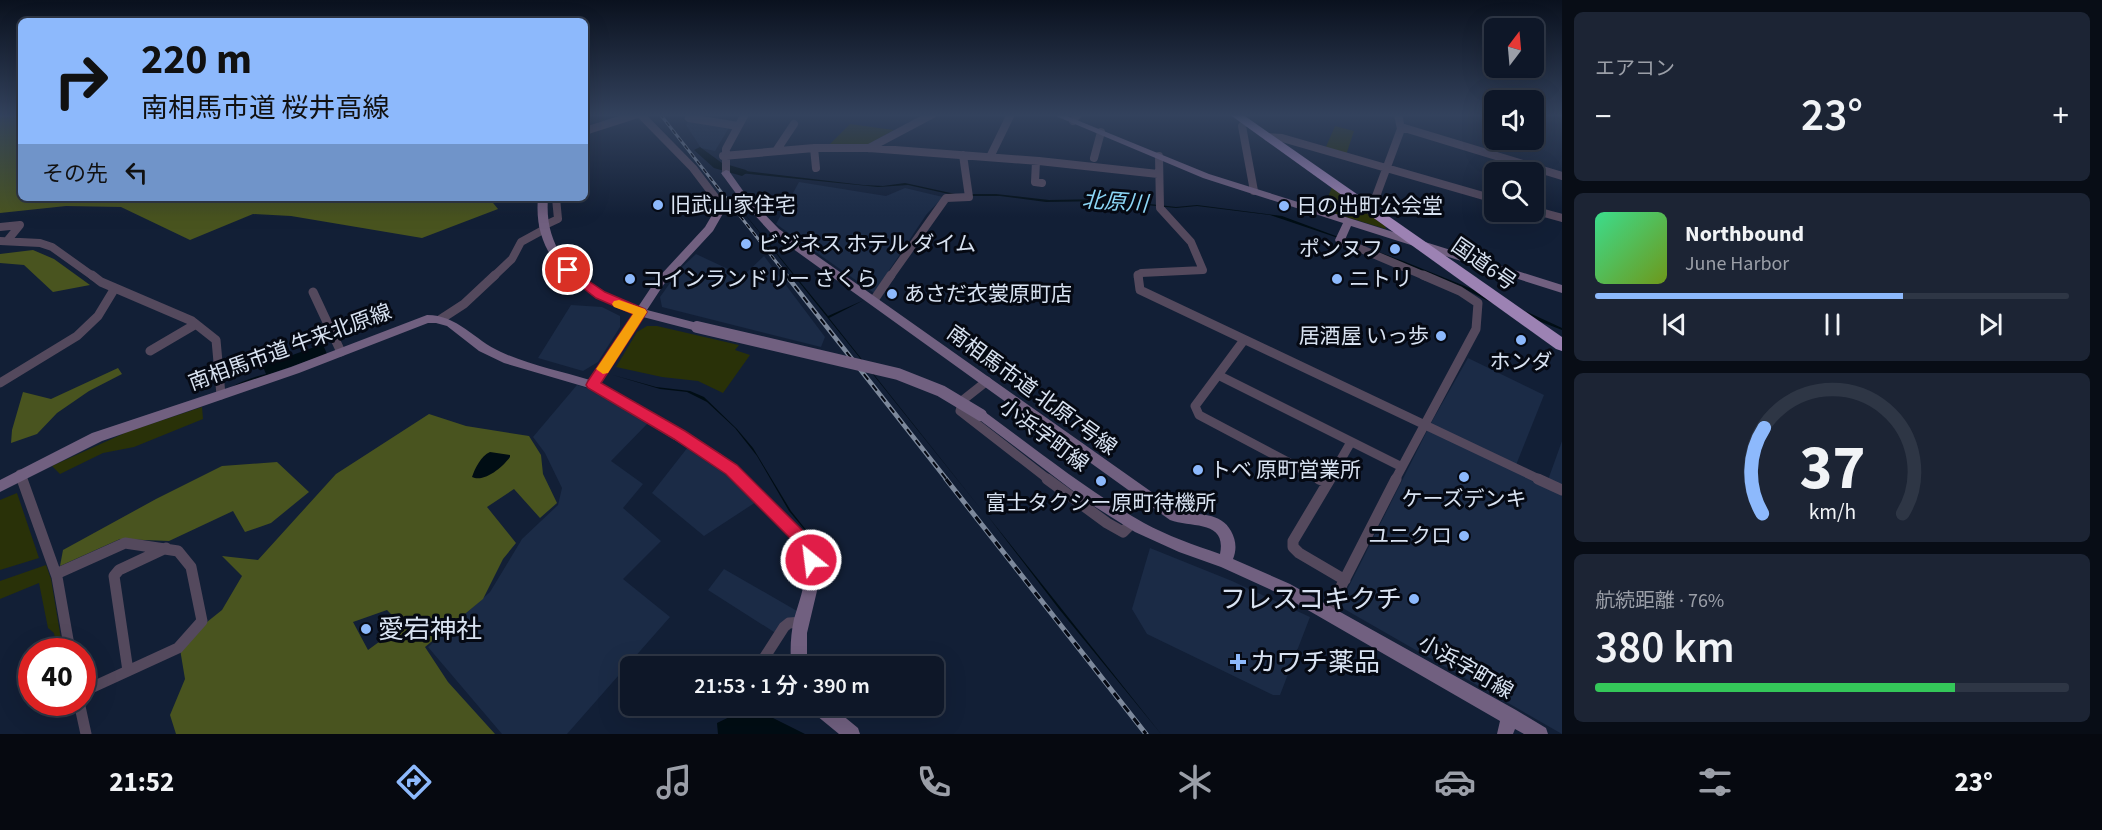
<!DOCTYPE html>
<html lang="ja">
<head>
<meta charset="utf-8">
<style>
  :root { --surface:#0e1728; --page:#1c2434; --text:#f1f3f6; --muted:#9b9fa8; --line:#2e3645; --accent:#8db9fc }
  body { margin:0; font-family:"Source Sans 3","Noto Sans JP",sans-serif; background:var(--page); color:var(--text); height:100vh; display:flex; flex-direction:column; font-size:22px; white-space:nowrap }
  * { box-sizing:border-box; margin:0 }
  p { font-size:20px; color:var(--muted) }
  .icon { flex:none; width:33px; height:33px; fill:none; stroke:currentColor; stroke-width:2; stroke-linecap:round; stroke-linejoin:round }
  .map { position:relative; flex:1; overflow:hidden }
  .details { display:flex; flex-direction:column; gap:12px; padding:12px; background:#080d16; width:540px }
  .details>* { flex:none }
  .top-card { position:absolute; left:18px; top:18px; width:570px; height:183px; border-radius:9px; box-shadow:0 6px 24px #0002,0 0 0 2px var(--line); background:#8db9fc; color:#111; overflow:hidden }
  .needle { width:39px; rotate:16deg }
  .fabs { position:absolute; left:1484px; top:18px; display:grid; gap:12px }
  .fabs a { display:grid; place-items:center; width:60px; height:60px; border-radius:9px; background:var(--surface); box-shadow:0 6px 24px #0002,0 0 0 2px var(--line); font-size:30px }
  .speed { position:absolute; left:18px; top:638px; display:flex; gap:12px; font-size:30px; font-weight:700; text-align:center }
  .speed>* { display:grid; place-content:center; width:78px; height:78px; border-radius:50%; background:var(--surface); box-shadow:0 6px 24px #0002,0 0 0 2px var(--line); line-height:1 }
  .speed .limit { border:9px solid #d22; background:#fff; color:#111 }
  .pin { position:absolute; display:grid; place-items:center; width:51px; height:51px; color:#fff; margin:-26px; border:3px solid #fff; border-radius:50%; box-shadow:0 2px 6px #0007 }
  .me { position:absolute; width:66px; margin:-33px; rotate:331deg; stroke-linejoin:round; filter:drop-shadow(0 0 4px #0008) }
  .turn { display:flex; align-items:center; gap:21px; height:126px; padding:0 24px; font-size:27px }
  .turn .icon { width:78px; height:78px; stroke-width:2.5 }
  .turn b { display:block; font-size:42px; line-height:51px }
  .then { display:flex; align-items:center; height:57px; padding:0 24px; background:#0003; gap:12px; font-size:22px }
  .big { font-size:45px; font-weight:600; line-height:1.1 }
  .details .card { flex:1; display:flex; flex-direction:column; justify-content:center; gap:9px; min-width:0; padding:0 21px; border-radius:9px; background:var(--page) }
  .details .dial { align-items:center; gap:0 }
  .dial svg { height:156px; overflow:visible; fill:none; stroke:var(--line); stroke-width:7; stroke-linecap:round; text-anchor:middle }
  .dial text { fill:var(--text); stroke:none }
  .song { display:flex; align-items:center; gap:18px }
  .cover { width:72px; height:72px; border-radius:9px; background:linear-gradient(135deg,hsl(150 70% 55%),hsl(80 70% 35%)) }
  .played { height:6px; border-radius:3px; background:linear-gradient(90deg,var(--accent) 65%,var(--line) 65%) }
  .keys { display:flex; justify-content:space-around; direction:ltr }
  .heat { display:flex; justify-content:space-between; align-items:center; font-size:33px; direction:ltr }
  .charge { height:9px; border-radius:4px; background:linear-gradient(90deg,#34c759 76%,var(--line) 0) }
  .trip { position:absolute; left:620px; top:656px; width:324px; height:60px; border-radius:9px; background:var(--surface); box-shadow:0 6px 24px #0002,0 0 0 2px var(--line); font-weight:600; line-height:60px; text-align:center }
  .menu { display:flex; height:96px; justify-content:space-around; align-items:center; background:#060910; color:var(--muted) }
  .menu .icon { width:42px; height:42px }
  .menu .selected { color:var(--accent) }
  .menu b { font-size:27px; color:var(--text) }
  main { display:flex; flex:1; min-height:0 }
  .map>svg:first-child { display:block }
  .built { fill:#1b2b46 }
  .green { fill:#293108 }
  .forest { fill:#49541f; fill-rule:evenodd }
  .water { fill:#000d14 }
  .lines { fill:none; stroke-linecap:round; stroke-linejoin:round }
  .river { fill:#000d14; fill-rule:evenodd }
  .street-far2 { stroke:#54495d; stroke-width:8 }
  .street-far1 { stroke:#54495d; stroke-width:9 }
  .street { stroke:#54495d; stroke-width:11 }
  .secondary { fill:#716080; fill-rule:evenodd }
  .highway { fill:#9c82b3; fill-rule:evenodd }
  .rail-far2-casing { stroke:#7c889b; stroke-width:3 }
  .rail-far1-casing { stroke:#7c889b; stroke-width:4.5 }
  .rail-casing { stroke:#7c889b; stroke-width:5 }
  .rail-far2 { stroke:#050913; stroke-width:1.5; stroke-dasharray:5; stroke-linecap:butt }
  .rail-far1 { stroke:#050913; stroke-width:2; stroke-dasharray:7; stroke-linecap:butt }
  .rail { stroke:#050913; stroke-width:3; stroke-dasharray:8; stroke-linecap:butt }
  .secondary-bridge { stroke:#716080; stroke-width:12 }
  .route { fill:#e11d48; stroke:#92132f; stroke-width:1.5 }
  .slow { fill:#f59e0b }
  .poi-dot { fill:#8db9fc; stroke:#050913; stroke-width:2 }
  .labels { text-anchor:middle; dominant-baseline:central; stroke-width:6; stroke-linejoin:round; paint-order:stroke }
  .poi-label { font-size:21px; fill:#d8e2f1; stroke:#050913; text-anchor:start }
  .street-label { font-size:21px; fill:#d8e2f1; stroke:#050913 }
  .water-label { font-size:22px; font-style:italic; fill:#8cd6f6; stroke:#050913 }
  .near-poi-label { font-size:26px; fill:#d8e2f1; stroke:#050913; text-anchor:start }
</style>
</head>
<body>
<main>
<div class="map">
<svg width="1562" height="734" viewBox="0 0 1562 734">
  <rect width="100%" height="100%" fill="#121f36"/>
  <path class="built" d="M 689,120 L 730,126 L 715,151 L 701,148 L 686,125 Z
    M 799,182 L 886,196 L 905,188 L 943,197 L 926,215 L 874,293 L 776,224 Z
    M 696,254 L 743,276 L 764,256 L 825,337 L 821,347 L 662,307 L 660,297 L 680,269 Z
    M 571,305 L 602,307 L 620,316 L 620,327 L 598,362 L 583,371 L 538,358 Z
    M 1468,358 L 1544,395 L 1516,465 L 1548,480 L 1562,441 L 1562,734 L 1339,606 L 1431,423 Z
    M 577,385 L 596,391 L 649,422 L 611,461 L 643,484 L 623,508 L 661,541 L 623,579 L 670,617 L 567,734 L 502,734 L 428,647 L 490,592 L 522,539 L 558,505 L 562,488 L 545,453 L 533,437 Z
    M 688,447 L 719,467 L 756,502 L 704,536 L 652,493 Z
    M 1150,548 L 1232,581 L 1310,617 L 1280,695 L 1273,695 L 1147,634 L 1132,609 Z
    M 724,569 L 797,611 L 794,620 L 774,632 L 708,590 Z"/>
  <path class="green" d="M 850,124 L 894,130 L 865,146 L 828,146 Z
    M 1335,126 L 1354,131 L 1346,155 L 1325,149 Z
    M 1332,187 L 1385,226 L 1386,229 L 1323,210 Z
    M 647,326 L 657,326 L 739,345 L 735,350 L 750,355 L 723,393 L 698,381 L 662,377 L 616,367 L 637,332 Z
    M 202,407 L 203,419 L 134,447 L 103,453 L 60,474 L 52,466 L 127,432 Z
    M 17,493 L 39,558 L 0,570 L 0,500 Z
    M 46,565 L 51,579 L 63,651 L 57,651 L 54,633 L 48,628 L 39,583 L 0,599 L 0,581 Z"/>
  <path class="forest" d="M 0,114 L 21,114 L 21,198 L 489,198 L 498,209 L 422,238 L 291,216 L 253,214 L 190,240 L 121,207 L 66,206 L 0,213 Z
    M 33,250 L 54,259 L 90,285 L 53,292 L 24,265 L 0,263 L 0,254 Z
    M 118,368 L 122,374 L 89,391 L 57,413 L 37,434 L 11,443 L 12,430 L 23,392 L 51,399 Z
    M 429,414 L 466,426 L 529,436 L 541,455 L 543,474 L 557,503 L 540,518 L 514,489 L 487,507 L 516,543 L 503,559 L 483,599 L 425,647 L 448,682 L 495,734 L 176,734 L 170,715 L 185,679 L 180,649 L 197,630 L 222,610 L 242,576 L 222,556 L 258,560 L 336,474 ZM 387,610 L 402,625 L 368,650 L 353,622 Z
    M 277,462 L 309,492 L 271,523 L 245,532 L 233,511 L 169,541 L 120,539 L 60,566 L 63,550 L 156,499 L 222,466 Z"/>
  <path class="water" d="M 729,169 L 863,185 L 883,186 L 905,183 L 955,194 L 996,194 L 1049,200 L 1105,199 L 1176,207 L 1197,205 L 1282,216 L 1403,261 L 1514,306 L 1562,328 L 1562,330 L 1492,303 L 1459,286 L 1359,245 L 1270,215 L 1197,206 L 1176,208 L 1106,201 L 1046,202 L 1000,196 L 958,196 L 908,185 L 878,187 L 730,172 Z
    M 735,202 L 828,316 L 864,300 L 829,318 L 980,508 Z
    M 320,345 L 324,347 L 327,354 L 231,388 C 234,384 259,375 266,374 L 263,367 L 265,365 Z
    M 613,375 L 656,387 L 690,391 L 704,397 L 737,429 L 753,448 L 791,511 L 815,541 L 829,566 L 813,540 L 789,511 L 757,456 L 735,428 L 707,402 L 687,392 L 660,389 Z
    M 490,452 L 510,455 L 510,457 C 503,467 484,483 472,477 C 475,468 481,456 490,452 Z
    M 987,515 L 1161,734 L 1059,609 Z
    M 746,709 L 755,709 L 805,734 L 718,734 L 717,723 Z"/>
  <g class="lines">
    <path class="river" d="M 700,147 L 722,163 L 746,170 L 748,172 L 742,176 L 714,168 L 694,150 Z"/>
    <path class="street-far2" d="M 640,114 L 693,168 L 718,201
      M 692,114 L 689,118 L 738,126
      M 1073,121 L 1078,114
      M 1246,122 L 1242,126 L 1254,191
      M 1401,127 L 1562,176
      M 585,131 L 638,114
      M 1268,137 L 1282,138 L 1494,199
      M 814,148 L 816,168
      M 869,148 L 933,114
      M 776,151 L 794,124
      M 723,156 L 814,148 L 869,148 L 1039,161 L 1158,174
      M 990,157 L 1011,114
      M 1094,158 L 1101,132
      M 1036,161 L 1035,182 L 1042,183
      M 726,173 L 726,149 L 745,114
      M 1366,205 L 1375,199 L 1401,129 L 1398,114
      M 1533,210 L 1562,218
      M 543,226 L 558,219 L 556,198
      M 0,227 L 20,225 L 7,241
      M 1340,240 L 1427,277
      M 0,241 L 40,243 L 52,247 L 94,277
      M 493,277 L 512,259 L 521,242 L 543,230
      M 890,277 L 946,198 L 969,197 L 963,155
      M 1138,277 L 1141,273 L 1203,270 L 1191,242 L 1160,208 L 1159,156"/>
    <path class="street-far1" d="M 92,275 L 101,282 L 192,321 L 216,340 L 221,395
      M 1138,275 L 1140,290 L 1541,480
      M 313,292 L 341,352
      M 874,300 L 891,275
      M 441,319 L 464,304 L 495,275
      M 1244,340 L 1195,406 L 1199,415 L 1322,480
      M 150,351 L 196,324
      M 1218,375 L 1402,467
      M 987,381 L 963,400 L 960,411 L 1049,480
      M 0,383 L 77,336 L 98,316 L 115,288
      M 20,474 L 22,480
      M 1329,480 L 1351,442
      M 1395,480 L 1476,329 L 1478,303 L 1460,291 L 1423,275"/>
    <path class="street" d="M 22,479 L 57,577 L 70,651
      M 1047,479 L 1107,523 L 1123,532 L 1132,523
      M 1319,479 L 1326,482
      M 1330,479 L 1293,541 L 1293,547 L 1299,553 L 1345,580
      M 1538,479 L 1562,490
      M 56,574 L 125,543 L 178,551 L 191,567 L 202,621 L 178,648 L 82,692
      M 1328,612 L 1396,479
      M 759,666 L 784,627 L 789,623 L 803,622
      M 128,671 L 114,576 L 119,570 L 166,548
      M 79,702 L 86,734"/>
    <path class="secondary" d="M 1051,114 L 1062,114 L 1209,174 L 1562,285 L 1562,293 L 1351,226 L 1344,242 L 1336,242 L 1335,240 L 1343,223 L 1203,178 Z
      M 726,170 L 729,171 L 746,195 L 779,229 L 1180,512 C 1198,515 1221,512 1231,531 C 1236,540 1237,549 1233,559 L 1290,584 L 1516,710 L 1546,728 L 1548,734 L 1524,734 L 1515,729 L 1513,734 L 1497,734 L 1500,721 L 1280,594 L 1221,567 L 1179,552 L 1135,532 L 1089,503 L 977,418 L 975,415 L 977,412 L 985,412 C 1037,450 1088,491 1144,523 C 1168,536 1194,545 1220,554 C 1227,520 1192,528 1170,520 L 771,233 L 740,199 L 721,173 Z
      M 538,198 L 548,198 C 543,258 587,289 638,307 L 656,280 L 705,227 L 715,210 L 713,201 L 715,199 L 718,198 L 723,201 L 725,210 L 713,231 L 664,284 L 647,310 L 701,324 L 703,327 L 701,330 L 697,331 L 643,317 L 600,384 L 721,454 L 736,466 L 805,533 L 815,551 L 821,574 L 807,633 L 807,666 L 791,666 L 791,662 C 790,647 791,633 794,619 C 803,588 812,572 795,541 L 726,474 L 711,462 L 589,388 L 504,363 L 479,351 L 447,326 L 436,323 L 428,323 L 299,373 L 102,441 L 0,492 L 0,480 L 92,433 L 291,367 L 427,315 C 458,315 474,340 501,352 C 529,365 560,371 590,380 L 634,314 C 581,294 532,261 538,198 Z
      M 809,705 L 830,705 L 858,728 L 860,734 L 839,734 L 811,711 Z"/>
    <path class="highway" d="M 1229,114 L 1242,114 L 1562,337 L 1562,351 L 1556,349 Z"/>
    <g class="rail-far2-casing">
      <path id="rail-far2" d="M 660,114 L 788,277"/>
    </g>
    <g class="rail-far1-casing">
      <path id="rail-far1" d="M 786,275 L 947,480"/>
    </g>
    <g class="rail-casing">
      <path id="rail" d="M 946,479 L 1146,734"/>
    </g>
    <use href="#rail-far2" class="rail-far2"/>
    <use href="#rail-far1" class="rail-far1"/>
    <use href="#rail" class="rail"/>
    <path class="secondary-bridge" d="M 697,327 L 898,374 L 941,391 L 981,415"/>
  </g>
  <linearGradient id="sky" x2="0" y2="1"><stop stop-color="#0a111e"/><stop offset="0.53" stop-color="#33425d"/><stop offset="1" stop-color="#33425d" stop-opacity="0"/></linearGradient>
  <rect width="1562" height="217" fill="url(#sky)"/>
  <path class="route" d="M 568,267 L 605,292 L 645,309 L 647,312 L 601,383 L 685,431 L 737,465 L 805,533 L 819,560 L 816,565 L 811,568 L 805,565 L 794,542 L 726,474 L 674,439 L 588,388 L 586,385 L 588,381 L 633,314 L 596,298 L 564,273 L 564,268 Z"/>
  <path class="slow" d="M 619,300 L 645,309 L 647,312 L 608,373 L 603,374 L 596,369 L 633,314 L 614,307 L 612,304 L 614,301 Z"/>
  <g class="poi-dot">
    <circle cx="658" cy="205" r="6"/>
    <circle cx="1284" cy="206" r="6"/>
    <circle cx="746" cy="244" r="6"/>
    <circle cx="1395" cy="249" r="6"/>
    <circle cx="630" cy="279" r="6"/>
    <circle cx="1337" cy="279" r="6"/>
    <circle cx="892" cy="294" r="6"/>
    <circle cx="1441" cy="336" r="6"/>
    <circle cx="1521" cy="340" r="6"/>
    <circle cx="1198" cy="470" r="6"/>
    <circle cx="1464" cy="477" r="6"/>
    <circle cx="1101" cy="481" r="6"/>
    <circle cx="1464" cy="536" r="6"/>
    <circle cx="1414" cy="599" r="6"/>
    <circle cx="366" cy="629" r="6"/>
    <path d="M1235 653h6v6h6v6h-6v6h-6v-6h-6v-6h6z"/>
  </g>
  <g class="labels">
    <g class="poi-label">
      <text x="670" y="205">旧武山家住宅</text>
      <text x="1296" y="206">日の出町公会堂</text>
      <text x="758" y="244">ビジネス ホテル ダイム</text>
      <text x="1383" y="249" text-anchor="end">ポンヌフ</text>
      <text x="642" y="279">コインランドリー さくら</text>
      <text x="1349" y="279">ニトリ</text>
      <text x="904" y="294">あさだ衣裳原町店</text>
      <text x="1429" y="336" text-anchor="end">居酒屋 いっ歩</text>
      <text x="1521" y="362" text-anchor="middle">ホンダ</text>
      <text x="1210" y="470">トベ 原町営業所</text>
      <text x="1464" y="499" text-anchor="middle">ケーズデンキ</text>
      <text x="1101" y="503" text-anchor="middle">富士タクシー原町待機所</text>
      <text x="1452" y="536" text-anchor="end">ユニクロ</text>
    </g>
    <g class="street-label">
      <text transform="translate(1484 264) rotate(35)">国道6号</text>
      <text transform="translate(290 347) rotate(-20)">南相馬市道 牛来北原線</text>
      <text transform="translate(1032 390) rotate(36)">南相馬市道 北原7号線</text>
      <text transform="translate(1044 435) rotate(37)">小浜字町線</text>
      <text transform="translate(1466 667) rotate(30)">小浜字町線</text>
    </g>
    <g class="water-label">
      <text transform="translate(1115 202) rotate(4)">北原川</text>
    </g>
    <g class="near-poi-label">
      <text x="1402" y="599" text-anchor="end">フレスコキクチ</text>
      <text x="378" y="629">愛宕神社</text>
      <text x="1250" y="662">カワチ薬品</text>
    </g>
  </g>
</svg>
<div class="fabs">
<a><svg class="needle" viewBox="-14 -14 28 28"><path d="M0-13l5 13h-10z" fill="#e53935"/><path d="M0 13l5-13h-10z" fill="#9b9fa8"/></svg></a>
<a><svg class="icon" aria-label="sound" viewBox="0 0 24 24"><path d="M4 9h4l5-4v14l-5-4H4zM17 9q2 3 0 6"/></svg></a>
<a><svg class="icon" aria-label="search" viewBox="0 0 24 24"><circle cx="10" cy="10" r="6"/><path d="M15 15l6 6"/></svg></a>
</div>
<div class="speed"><div class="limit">40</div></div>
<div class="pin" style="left:568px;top:270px;background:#d93025"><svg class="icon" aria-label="arrive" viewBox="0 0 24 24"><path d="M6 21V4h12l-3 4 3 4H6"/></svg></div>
<svg class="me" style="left:811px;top:560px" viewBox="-20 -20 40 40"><circle r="17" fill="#e11d48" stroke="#fff" stroke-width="3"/><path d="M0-11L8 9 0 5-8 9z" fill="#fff"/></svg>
<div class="trip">21:53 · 1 分 · 390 m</div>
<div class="top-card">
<div class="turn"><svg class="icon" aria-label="right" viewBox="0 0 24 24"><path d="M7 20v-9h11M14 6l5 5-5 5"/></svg><div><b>220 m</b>南相馬市道 桜井高線</div></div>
<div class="then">その先<svg class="icon" aria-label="left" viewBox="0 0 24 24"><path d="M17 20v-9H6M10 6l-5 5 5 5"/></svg></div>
</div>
</div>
<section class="details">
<div class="card"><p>エアコン</p>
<div class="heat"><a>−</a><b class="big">23°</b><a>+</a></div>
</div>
<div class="card">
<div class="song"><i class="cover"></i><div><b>Northbound</b><p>June Harbor</p></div></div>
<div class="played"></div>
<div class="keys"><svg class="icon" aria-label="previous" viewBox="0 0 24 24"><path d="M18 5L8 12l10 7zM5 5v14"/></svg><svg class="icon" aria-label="pause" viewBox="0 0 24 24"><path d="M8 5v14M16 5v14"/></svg><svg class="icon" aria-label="next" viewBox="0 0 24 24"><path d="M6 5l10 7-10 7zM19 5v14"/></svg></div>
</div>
<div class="card dial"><svg viewBox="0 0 100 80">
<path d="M14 69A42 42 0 1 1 86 69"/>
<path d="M14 69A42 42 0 0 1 15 25" stroke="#8db9fc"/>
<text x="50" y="56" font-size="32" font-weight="700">37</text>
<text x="50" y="72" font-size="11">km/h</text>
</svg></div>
<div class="card"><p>航続距離 · 76%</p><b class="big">380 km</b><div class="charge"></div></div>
</section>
</main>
<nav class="menu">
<b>21:52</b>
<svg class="icon selected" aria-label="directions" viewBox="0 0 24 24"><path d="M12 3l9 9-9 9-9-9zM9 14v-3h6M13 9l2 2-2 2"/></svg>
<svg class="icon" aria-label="music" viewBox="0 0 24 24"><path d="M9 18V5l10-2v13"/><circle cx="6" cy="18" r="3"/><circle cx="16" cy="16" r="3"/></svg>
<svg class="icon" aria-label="phone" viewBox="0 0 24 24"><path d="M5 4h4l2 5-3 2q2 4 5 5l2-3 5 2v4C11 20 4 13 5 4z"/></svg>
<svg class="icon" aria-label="climate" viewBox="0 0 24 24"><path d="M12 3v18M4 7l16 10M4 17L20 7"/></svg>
<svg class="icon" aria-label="car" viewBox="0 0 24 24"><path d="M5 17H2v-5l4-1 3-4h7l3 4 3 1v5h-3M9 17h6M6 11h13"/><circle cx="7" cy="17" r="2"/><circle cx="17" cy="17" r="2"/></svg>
<svg class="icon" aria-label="filters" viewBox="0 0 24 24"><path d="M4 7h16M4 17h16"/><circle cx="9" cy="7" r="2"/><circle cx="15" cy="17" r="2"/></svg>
<b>23°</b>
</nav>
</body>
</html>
